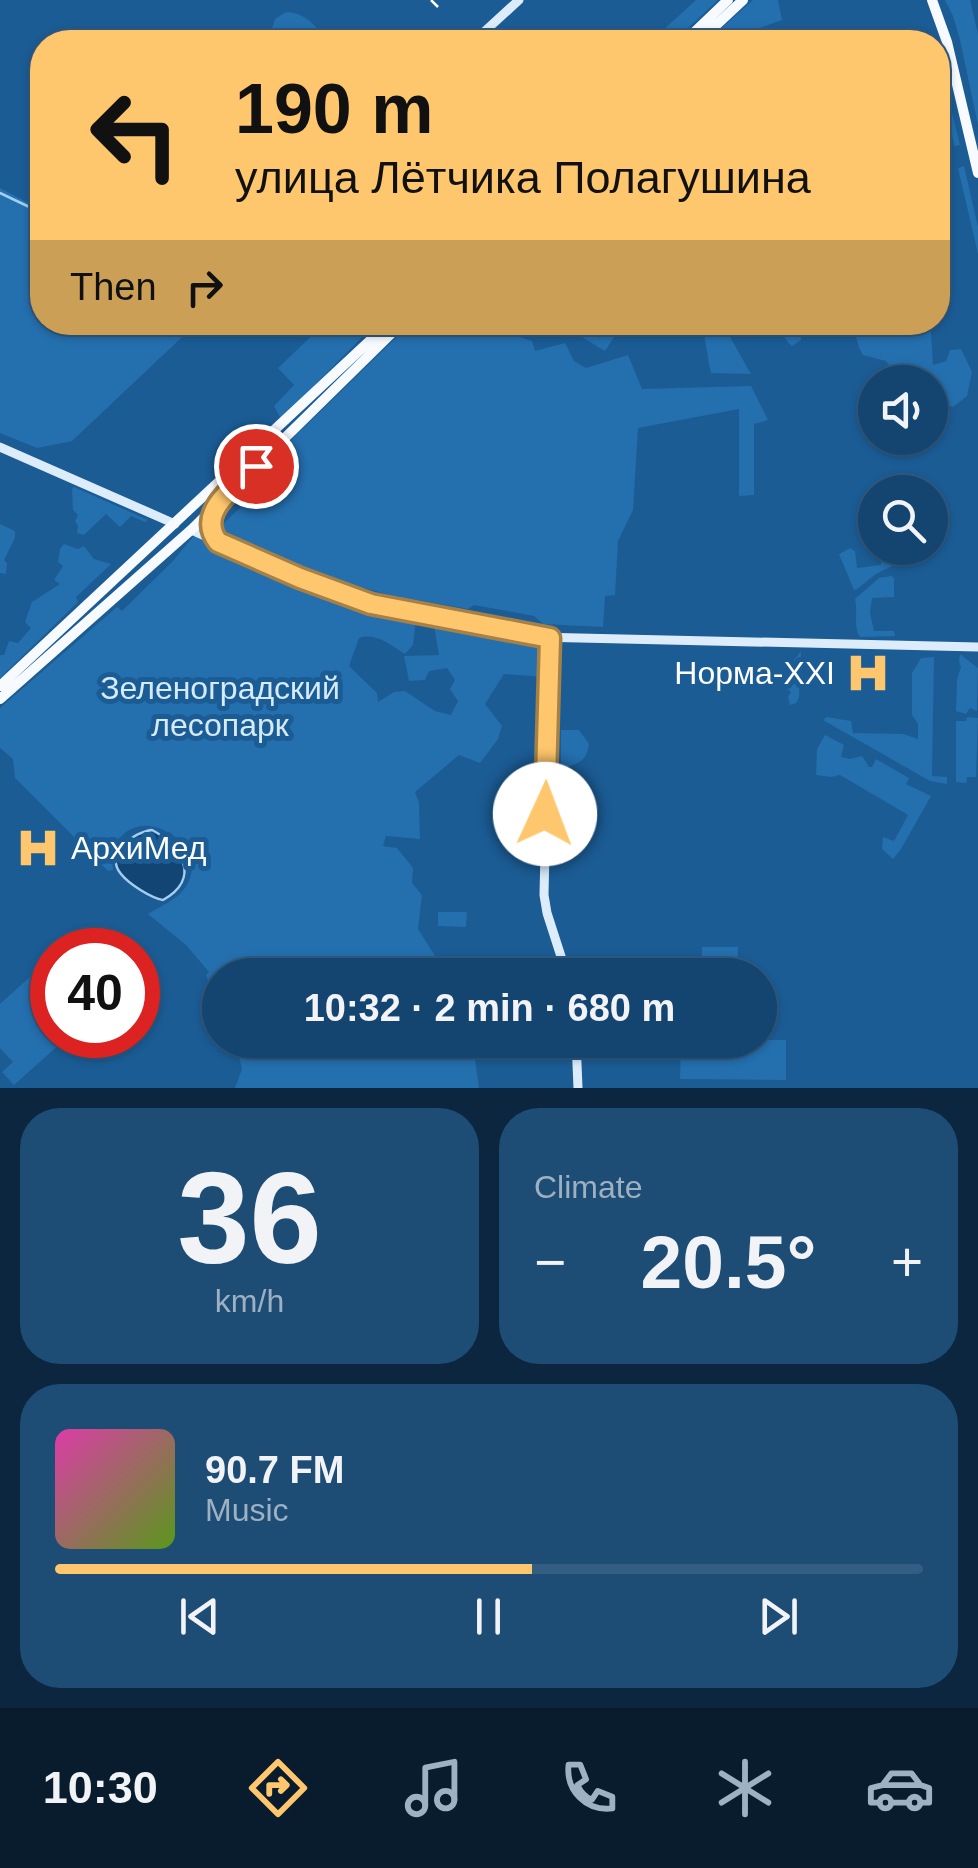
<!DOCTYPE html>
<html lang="en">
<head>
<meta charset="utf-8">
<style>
  :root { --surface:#144570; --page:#1d4c75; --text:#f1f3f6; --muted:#9db1c3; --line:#335d83; --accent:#ffc76d }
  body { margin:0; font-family:Arial,sans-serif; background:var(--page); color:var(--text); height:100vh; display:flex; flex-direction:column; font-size:38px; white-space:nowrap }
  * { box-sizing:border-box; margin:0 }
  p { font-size:32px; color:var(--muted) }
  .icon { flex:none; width:55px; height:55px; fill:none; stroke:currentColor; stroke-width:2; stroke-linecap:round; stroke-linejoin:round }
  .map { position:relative; height:1088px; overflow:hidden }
  .drawer { display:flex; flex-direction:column; gap:20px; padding:20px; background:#0b263e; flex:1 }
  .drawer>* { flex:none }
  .hud { position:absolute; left:30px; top:30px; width:920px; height:305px; border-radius:40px; box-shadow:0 2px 8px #0004,0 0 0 2px var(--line); background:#ffc76d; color:#111; overflow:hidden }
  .controls { position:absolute; left:858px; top:365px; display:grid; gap:20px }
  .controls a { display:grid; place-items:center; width:90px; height:90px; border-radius:50%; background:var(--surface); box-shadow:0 2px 8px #0004,0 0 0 2px var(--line); font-size:50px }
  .speed { position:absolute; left:30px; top:928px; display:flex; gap:20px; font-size:50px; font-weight:700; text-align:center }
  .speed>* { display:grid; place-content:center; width:130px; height:130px; border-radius:50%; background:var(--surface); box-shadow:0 2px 8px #0004,0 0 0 2px var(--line); line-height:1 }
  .speed .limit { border:15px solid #d22; background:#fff; color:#111 }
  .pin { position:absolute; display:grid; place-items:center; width:85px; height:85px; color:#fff; margin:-42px; border:5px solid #fff; border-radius:50%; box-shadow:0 2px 10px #0007 }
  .me { position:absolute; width:110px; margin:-55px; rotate:2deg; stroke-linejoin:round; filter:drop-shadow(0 0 8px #0008) }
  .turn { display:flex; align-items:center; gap:35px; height:210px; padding:0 40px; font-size:45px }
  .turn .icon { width:130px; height:130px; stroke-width:2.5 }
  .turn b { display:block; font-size:70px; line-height:85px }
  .then { display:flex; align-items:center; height:95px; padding:0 40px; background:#0003; gap:20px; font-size:38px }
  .big { font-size:75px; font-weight:800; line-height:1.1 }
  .drawer .widget { flex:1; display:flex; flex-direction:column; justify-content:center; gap:15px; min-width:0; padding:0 35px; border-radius:40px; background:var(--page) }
  .drawer .dial { align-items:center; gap:0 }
  .dial b { font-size:130px; line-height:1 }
  .song { display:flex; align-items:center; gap:30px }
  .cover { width:120px; height:120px; border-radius:15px; background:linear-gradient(135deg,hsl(320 70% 55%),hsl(90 70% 35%)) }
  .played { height:10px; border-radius:5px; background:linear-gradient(90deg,var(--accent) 55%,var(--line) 55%) }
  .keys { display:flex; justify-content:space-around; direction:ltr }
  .heat { display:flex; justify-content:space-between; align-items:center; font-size:55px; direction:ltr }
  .drawer .tiles { flex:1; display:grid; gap:20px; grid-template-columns:1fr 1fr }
  .widget:last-child { grid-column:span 2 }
  .trip { position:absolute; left:202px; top:958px; width:575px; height:100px; border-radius:50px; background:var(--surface); box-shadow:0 2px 8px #0004,0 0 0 2px var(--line); font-weight:800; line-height:100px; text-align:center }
  .tabs { display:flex; height:160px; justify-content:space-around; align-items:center; background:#081c2d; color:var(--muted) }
  .tabs .icon { width:70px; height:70px }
  .tabs .selected { color:var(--accent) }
  .tabs b { font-size:45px; color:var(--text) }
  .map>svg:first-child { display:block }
  .green { fill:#246fae; fill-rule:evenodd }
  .water { fill:#124573; stroke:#a1cef1; stroke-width:2.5 }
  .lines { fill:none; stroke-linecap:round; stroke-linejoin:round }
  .stream { stroke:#a1cef1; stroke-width:2.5 }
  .secondary { stroke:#dcecfb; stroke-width:9 }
  .primary { stroke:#f7fbff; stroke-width:10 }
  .rail { stroke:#fff; stroke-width:2.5; stroke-dasharray:18 8; stroke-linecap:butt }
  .route-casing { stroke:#a68147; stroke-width:25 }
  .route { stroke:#ffc76d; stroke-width:18 }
  .labels { text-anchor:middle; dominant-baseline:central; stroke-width:10; stroke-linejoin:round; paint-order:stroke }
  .poi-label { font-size:32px; fill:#fff; stroke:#1b5c95; text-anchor:end }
  .park-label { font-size:32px; fill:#d5eafb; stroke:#1b5c95 }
</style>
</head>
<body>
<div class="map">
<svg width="978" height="1088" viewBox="0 0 978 1088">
  <rect width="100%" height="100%" fill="#1b5c95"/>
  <path class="green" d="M 696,0 L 718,0 L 673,42 L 650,42 Z
    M 753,0 L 778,0 L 782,20 L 732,38 L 728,36 L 720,42 L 706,42 Z
    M 945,0 L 970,0 L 978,34 L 978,125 L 960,40 L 953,16 Z
    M 286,12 C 307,13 316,27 329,42 L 276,42 L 271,32 L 275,19 Z
    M 938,59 L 941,67 L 960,145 L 954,146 Z
    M 964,166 L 978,227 L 978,254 L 958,168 Z
    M 0,188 L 42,210 L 42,322 L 197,323 L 72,441 L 37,448 L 0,433 Z
    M 325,323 L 376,323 L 281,419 L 274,406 L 294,385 L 278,368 Z
    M 411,323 L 519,323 L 508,333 L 532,341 L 535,351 L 565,343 L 574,361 L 586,368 L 628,355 L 642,389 L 751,386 L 768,420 L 754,424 L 754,495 L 739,496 L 739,409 L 638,428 L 633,510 L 618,541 L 615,595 L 605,596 L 603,627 L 543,624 L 534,616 L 474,605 L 468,609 L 390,595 L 350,584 L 303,568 L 224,535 L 221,526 L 251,497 L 242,488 Z
    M 591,323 L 623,323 L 605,351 L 582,337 Z
    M 701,323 L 722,323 L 751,374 L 711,373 C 707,356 706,339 701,323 Z
    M 773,323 L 800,323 L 801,340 L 792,346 C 783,339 782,328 773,323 Z
    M 847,323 L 934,323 L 931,332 L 933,365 L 946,361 L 950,350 L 961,349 L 972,372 L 967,396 L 953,407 L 930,402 L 930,382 L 901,382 L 886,361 L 863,355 C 856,345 857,330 847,323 Z
    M 74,487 L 148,520 L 145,522 L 131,516 L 120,527 L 106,514 L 84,535 L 77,533 L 78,526 L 75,521 L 78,515 L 73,510 L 72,489 Z
    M 0,524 L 15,531 L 15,538 L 4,560 L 7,563 L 6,574 L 0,573 Z
    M 197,536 L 260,567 L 334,599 L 506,633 L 545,646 L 544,677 L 504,674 L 485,704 L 502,726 L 498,739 L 480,763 L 459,755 L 415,792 L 419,803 L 420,839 L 386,836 L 383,846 L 397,848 L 413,868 L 412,883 L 422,895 L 418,929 L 447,975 L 220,975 L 220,1010 L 206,975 L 209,972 L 186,945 L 148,914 C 168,901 188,897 192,869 L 188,869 L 188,857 L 192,856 C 185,848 179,838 169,833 C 138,814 108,835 113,870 L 108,871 L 15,778 L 13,759 L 0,748 L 0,708 L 117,607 L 122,611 L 172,562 L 193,537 ZM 416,619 L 434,626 L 439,655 L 404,656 L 409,681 L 425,680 L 429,671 L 447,668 L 455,680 L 450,689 L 458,701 L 451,715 L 435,711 L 405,691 L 394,692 L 378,702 L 377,693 L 349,666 L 359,638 C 375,632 391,645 405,654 L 413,645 Z
    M 64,544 L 78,549 L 84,546 L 94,559 L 111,564 L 76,597 L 78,602 L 0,678 L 0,655 L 4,655 L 9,641 L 18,643 L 31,628 L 25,622 L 32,602 L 60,584 L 54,580 L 63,566 L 58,562 L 60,549 Z
    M 850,548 L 855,551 L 857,568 L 881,565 L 882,554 L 896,553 L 898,563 L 876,574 L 857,589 L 854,590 L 839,554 Z
    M 892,576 L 894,579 L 894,597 L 872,598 L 870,613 L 874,631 L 894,631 L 895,636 L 860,637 C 853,626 858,612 855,599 L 879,578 Z
    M 801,651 L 799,697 L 796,703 L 790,705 L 788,697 L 791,692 L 783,686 L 785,673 Z
    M 960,654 L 978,668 L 977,711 L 970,708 L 966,714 L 956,711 L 957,679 L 961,667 L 959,662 Z
    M 934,657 L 932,776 L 947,777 L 947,784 L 930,781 L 823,720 L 827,717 L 851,721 L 853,733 L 903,734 L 918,739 L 918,724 L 912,715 L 912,673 L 921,658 Z
    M 967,717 L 978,718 L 976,777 L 967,777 L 966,783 L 956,782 L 956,721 L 966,721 Z
    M 561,730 L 579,730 L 589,744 C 587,762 577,764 561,769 Z
    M 825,735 L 844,745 L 841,757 L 850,759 L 862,756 L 869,767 L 872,767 L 876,759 L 909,778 L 906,784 L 931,796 L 901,849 L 893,859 L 882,849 L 883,837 L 894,841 L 908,815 L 840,775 L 831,777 L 816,775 L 817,749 Z
    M 438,912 L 467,912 L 466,927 L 438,926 Z
    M 702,947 L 738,947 L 737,970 L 702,969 Z
    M 52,957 L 52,1035 L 70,1035 L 14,1085 L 2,1072 L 13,1062 L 0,1048 L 0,1004 Z
    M 233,1040 L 467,1040 L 475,1059 L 479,1088 L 235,1088 L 242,1069 L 236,1043 Z
    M 681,1040 L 786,1040 L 786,1080 L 680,1079 Z"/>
  <path class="water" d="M 152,830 C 183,846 201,879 163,900 C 151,898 129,884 121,874 C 104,854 133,832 152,830 Z"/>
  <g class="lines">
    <path class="stream" d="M 0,193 L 42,213"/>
    <path class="secondary" d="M 473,42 L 519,0
      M 0,447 L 175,524
      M 214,508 C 210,519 209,530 216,540
      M 191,530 L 300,578 L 349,597 L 402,610 L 536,637 L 978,647
      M 550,638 L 544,895 L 547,913 L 567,975
      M 576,1040 L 578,1088"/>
    <path class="primary" d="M 932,0 L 947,42 L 978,173
      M 684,42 L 728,0
      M 698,42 L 743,0
      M 0,686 L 390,322
      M 0,699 L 191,530 L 403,322"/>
    <path class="rail" d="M 431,0 L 438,7"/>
  </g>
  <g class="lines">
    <g class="route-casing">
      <path id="route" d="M 256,466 C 236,486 195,512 218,542 L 300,578 L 371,604 L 550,638 L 545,814"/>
    </g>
    <use href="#route" class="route"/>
  </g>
  <defs>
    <g id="hospital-bare" transform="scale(3.45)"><path d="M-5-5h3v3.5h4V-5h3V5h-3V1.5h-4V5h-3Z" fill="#ffc76d" stroke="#1b5c95" stroke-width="2.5" paint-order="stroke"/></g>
  </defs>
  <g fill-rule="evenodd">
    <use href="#hospital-bare" x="868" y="673"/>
    <use href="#hospital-bare" x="38" y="848"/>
  </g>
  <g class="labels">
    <g class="poi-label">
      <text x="835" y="673">Норма-XXI</text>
      <text x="71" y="848" text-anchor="start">АрхиМед</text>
    </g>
    <g class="park-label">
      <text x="220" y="688">Зеленоградский<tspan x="220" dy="37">лесопарк</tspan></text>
    </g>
  </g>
</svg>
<div class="controls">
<a><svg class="icon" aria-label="sound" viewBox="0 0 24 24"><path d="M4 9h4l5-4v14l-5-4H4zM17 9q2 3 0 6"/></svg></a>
<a><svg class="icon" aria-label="search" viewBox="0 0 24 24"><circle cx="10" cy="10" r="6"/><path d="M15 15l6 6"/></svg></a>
</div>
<div class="speed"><div class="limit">40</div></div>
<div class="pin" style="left:256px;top:466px;background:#d93025"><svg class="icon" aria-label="arrive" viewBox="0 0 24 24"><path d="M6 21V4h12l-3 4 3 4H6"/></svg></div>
<svg class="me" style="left:545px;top:814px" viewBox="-20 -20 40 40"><circle r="19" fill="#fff"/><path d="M0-13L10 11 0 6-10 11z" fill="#ffc76d"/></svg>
<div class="trip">10:32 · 2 min · 680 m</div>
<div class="hud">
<div class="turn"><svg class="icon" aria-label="left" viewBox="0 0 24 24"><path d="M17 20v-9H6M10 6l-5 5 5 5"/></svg><div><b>190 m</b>улица Лётчика Полагушина</div></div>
<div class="then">Then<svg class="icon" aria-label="right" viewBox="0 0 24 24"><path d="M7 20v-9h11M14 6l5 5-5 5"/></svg></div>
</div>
</div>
<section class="drawer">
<div class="tiles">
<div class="widget dial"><b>36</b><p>km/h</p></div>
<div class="widget"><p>Climate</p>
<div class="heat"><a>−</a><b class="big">20.5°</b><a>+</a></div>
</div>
<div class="widget">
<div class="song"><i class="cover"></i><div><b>90.7 FM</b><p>Music</p></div></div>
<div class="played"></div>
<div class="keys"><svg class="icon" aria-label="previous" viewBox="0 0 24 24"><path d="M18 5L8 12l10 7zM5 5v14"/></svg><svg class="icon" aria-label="pause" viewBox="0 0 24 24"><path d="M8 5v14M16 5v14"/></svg><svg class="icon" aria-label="next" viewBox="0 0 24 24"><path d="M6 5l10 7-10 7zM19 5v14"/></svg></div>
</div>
</div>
</section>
<nav class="tabs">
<b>10:30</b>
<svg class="icon selected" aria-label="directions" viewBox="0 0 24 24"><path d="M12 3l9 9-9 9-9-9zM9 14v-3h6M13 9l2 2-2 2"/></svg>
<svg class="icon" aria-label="music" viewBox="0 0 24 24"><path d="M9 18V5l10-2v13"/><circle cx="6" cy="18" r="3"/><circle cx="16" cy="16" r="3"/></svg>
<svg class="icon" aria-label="phone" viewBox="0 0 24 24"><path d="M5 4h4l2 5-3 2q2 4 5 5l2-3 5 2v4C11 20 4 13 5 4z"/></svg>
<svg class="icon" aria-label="climate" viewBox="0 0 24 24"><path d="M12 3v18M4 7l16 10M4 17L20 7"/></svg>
<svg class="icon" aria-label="car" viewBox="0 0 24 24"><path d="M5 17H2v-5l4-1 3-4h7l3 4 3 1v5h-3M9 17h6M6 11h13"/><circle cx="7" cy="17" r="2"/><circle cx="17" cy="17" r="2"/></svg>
</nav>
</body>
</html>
